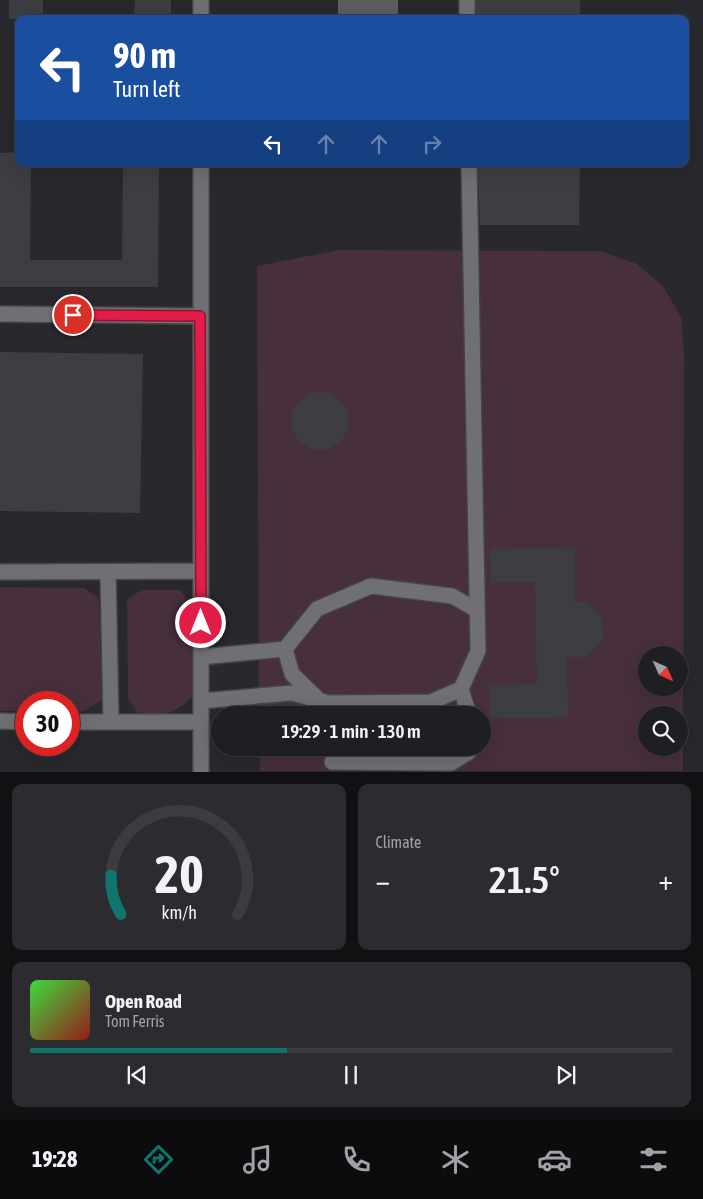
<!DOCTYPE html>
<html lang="en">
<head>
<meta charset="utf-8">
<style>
  :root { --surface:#1f1e22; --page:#2c2b2f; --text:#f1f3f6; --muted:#a1a2a5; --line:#3c3c40; --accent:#0f766e }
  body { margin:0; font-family:"Asap Condensed",sans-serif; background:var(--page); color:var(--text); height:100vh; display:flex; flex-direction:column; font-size:19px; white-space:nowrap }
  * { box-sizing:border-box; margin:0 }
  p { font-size:16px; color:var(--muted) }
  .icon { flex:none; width:28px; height:28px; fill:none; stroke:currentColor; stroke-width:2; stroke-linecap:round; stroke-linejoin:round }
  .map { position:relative; height:772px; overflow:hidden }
  .side { display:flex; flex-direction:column; gap:12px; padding:12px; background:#111013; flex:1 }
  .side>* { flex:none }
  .banner { position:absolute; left:15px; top:15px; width:674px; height:152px; border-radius:10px; box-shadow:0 5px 20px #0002,0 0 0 1px var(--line); background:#1a4fa0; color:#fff; overflow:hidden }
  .needle { width:32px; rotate:135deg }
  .buttons { position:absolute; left:638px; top:646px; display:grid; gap:10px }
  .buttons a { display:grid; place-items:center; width:50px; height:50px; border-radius:50%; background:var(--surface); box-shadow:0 5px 20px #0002,0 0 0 1px var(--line); font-size:25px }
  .speed { position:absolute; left:15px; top:691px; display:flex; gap:10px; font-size:25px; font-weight:700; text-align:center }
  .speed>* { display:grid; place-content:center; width:65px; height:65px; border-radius:50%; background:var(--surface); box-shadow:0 5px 20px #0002,0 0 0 1px var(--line); line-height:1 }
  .speed .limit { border:8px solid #d22; background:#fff; color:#111 }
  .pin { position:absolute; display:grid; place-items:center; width:42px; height:42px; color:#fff; margin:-21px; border:2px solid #fff; border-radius:50%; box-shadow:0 1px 5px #0007 }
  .me { position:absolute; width:55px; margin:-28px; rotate:0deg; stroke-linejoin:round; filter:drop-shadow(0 0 4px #0008) }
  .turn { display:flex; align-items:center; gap:18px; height:105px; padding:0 15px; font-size:22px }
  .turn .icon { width:65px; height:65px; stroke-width:2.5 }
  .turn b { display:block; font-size:35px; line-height:42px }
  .lanes { display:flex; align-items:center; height:48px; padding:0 15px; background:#0003; justify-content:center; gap:25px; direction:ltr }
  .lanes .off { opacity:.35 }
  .big { font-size:38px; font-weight:600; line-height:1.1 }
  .side .card { flex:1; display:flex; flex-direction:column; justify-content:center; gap:8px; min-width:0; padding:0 18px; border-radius:10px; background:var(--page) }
  .side .dial { align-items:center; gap:0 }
  .dial svg { height:130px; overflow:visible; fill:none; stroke:var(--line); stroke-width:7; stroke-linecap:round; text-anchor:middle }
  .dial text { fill:var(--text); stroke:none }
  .song { display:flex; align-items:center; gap:15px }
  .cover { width:60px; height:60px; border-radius:8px; background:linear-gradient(135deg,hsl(120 70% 55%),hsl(0 70% 35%)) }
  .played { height:5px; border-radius:2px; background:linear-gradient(90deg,var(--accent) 40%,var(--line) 40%) }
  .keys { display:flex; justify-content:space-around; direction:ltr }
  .heat { display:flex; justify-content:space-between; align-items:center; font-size:28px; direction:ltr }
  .side .tiles { flex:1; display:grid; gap:12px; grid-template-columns:1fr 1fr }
  .card:last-child { grid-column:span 2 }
  .trip { position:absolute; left:211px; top:706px; width:280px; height:50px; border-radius:25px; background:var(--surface); box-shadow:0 5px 20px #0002,0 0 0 1px var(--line); font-weight:600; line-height:50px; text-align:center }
  .tabs { display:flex; height:80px; justify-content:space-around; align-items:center; background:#0c0c0e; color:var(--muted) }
  .tabs .icon { width:35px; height:35px }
  .tabs .on { color:var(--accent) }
  .tabs b { font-size:22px; color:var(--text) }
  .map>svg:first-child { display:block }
  .green { fill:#472f3b; fill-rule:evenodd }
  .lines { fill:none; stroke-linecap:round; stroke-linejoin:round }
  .taxiway { stroke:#5c5c60; stroke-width:60 }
  .building { fill:#3c3e43 }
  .minor-casing { stroke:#454448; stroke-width:18 }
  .minor { stroke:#706f74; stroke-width:15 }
  .route-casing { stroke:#92132f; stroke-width:12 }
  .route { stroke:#e11d48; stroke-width:9 }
</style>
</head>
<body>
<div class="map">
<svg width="703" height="772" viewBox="0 0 703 772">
  <rect width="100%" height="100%" fill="#29282d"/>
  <path class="green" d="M 339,250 L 601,251 L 637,264 L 663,286 L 681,317 L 684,352 L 683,771 L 260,771 L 259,748 L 482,748 L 482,715 L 259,715 L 257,266 ZM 646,655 L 679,655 L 679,688 L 646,688 ZM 646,715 L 679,715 L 679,748 L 646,748 Z
    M 0,587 L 84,588 L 99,598 L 102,700 L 84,711 L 69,711 L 69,702 L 26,702 L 26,711 L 0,711 Z
    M 142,590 L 180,590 L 191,604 L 194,695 C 174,715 165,716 137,712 L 128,698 L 127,599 Z"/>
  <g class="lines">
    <path class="taxiway" d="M 368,0 L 368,19"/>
  </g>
  <path class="building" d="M 9,0 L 43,0 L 43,19 L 9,19 Z
    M 135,0 L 171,0 L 171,19 L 134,19 Z
    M 476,0 L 580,0 L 580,19 L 476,19 Z
    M 19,152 L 19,164 L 31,164 L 30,260 L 122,260 L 123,164 L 159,164 L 158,287 L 0,287 L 0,153 Z
    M 478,164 L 580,164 L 579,225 L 480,225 Z
    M 0,352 L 143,354 L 140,513 L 0,511 Z
    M291 421a29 29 0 1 1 58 0a29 29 0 1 1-58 0Z
    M 575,547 L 575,603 L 586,602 L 602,618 L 603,640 L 587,657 L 567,657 L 568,717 L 490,718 L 489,685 L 537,684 L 535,582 L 491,583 L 490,549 Z"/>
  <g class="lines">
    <g class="minor-casing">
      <path id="minor" d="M 467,0 L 467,19
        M 201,19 L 201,0
        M 201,164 L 201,772
        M 0,314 L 200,316
        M 0,572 L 201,571
        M 108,572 L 111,722
        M 285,649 L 292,674 L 320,701 L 323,715
        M 201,657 L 285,649 L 317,609 L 371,586 L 452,596 L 477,610
        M 461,689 L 469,715
        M 201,701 L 292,693 L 329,703 L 431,702 L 461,689 L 478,651 L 469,164
        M 0,721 L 26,722
        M 69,722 L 201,722
        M 332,762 L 451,763 L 469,752 L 470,748"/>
    </g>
    <use href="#minor" class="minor"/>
  </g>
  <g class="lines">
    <g class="route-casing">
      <path id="route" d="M 73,315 L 200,316 L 201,623"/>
    </g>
    <use href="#route" class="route"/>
  </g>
</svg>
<div class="buttons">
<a><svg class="needle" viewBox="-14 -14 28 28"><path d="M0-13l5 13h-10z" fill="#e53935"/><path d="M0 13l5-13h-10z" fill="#a1a2a5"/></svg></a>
<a><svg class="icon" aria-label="search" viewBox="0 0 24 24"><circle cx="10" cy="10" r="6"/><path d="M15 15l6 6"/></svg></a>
</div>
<div class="speed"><div class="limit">30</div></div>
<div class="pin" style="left:73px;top:315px;background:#d93025"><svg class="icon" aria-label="arrive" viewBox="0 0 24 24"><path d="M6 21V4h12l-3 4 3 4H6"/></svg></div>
<svg class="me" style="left:201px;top:623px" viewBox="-20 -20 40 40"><circle r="17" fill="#e11d48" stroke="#fff" stroke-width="3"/><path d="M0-11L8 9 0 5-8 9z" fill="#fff"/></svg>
<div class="trip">19:29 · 1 min · 130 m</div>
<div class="banner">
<div class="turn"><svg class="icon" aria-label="left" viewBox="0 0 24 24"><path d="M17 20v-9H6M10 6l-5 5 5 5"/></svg><div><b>90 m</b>Turn left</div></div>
<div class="lanes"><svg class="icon" aria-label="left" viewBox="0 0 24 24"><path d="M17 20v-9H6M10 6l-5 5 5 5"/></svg><svg class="icon off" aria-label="ahead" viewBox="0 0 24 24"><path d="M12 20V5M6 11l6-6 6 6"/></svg><svg class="icon off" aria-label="ahead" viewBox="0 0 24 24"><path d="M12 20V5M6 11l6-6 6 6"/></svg><svg class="icon off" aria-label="right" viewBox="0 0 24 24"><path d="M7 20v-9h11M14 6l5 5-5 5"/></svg></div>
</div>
</div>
<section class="side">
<div class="tiles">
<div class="card dial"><svg viewBox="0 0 100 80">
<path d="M14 69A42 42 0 1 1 86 69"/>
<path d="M14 69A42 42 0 0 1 8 45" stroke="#0f766e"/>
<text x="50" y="56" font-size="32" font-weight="700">20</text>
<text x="50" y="72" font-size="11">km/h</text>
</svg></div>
<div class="card"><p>Climate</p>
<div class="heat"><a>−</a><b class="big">21.5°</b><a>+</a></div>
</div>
<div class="card">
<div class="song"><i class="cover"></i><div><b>Open Road</b><p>Tom Ferris</p></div></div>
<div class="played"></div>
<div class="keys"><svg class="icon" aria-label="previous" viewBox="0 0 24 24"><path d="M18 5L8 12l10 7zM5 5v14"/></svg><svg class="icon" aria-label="pause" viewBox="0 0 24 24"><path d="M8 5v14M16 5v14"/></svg><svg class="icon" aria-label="next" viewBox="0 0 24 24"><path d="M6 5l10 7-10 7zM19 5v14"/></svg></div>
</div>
</div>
</section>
<nav class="tabs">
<b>19:28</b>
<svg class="icon on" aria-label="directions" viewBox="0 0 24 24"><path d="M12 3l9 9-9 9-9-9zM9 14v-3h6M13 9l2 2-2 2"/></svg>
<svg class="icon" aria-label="music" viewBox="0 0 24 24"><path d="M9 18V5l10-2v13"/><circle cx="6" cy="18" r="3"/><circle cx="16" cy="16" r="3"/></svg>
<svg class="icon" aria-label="phone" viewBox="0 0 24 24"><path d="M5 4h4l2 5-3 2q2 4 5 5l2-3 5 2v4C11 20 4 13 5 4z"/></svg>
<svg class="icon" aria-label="climate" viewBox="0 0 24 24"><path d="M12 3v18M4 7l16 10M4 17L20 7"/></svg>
<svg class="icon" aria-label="car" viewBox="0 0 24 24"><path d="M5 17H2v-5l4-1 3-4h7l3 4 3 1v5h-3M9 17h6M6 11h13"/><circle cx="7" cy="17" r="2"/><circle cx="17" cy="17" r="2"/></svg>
<svg class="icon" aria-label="filters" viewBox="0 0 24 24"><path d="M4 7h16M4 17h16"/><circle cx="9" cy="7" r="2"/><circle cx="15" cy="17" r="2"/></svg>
</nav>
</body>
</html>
